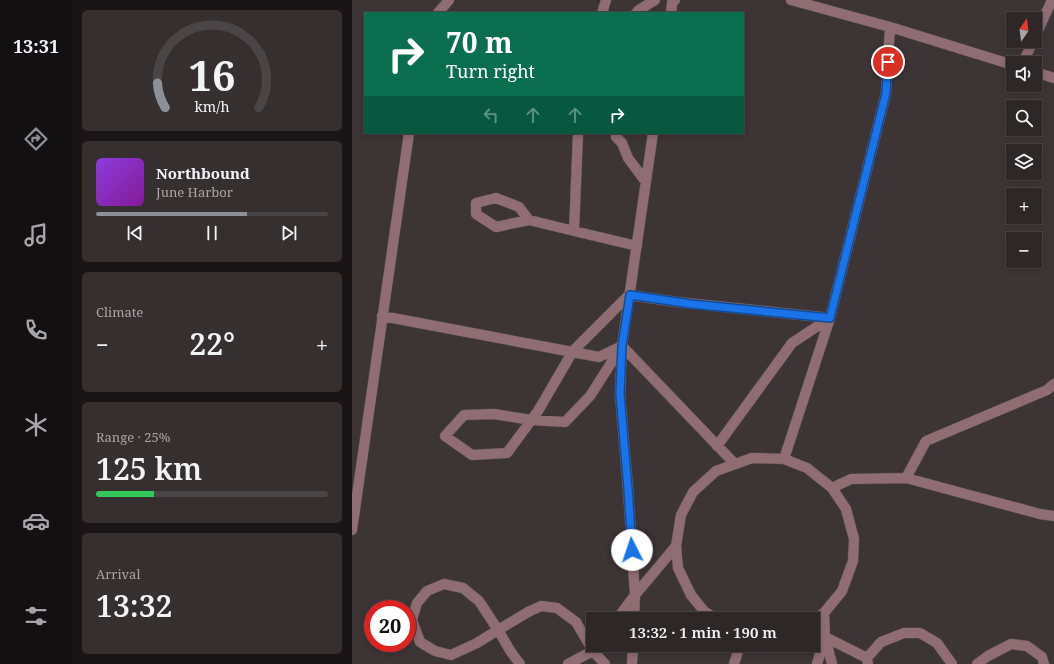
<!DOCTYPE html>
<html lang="en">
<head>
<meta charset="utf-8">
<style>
  :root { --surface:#2e2728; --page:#362f30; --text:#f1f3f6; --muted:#a7a5a8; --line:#494445; --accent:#8c9099 }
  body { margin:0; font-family:"Noto Serif",serif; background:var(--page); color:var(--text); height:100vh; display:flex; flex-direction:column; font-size:15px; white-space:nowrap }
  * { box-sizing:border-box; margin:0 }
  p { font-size:13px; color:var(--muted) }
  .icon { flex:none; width:22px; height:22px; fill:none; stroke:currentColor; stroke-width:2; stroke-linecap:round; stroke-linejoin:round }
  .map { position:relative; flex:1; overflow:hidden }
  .sheet { display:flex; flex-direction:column; gap:10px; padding:10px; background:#191516; width:280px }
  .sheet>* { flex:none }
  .top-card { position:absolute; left:12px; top:12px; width:380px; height:122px; border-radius:0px; box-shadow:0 2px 6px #0003,0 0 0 1px var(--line); background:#0b6e4f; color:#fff; overflow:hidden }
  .needle { width:26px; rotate:14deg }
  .controls { position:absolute; left:654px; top:12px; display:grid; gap:8px }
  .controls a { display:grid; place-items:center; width:36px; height:36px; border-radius:0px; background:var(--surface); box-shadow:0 2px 6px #0003,0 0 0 1px var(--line); font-size:20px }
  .speed { position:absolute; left:12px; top:600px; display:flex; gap:8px; font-size:20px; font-weight:700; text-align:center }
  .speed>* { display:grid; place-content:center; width:52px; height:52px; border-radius:50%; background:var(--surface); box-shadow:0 2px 6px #0003,0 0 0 1px var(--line); line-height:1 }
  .speed .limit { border:6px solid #d22; background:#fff; color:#111 }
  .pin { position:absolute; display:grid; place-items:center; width:34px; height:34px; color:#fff; margin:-17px; border:2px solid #fff; border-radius:50%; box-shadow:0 1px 4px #0007 }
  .me { position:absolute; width:44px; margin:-22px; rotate:356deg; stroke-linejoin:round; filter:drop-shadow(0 0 3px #0008) }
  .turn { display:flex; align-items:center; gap:14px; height:84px; padding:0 16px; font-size:18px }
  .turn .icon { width:52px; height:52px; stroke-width:2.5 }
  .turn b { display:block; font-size:28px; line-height:34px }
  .lanes { display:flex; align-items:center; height:38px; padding:0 16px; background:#0003; justify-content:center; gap:20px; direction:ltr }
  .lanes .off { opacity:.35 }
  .big { font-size:30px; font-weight:600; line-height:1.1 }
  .sheet .widget { flex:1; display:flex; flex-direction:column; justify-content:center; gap:6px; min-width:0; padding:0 14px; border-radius:6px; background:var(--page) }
  .sheet .dial { align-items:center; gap:0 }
  .dial svg { height:104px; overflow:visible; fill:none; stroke:var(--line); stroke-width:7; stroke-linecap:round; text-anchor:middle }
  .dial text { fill:var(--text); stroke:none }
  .song { display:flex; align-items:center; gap:12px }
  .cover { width:48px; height:48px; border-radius:6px; background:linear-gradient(135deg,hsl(270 70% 55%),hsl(290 70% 35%)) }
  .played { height:4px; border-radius:2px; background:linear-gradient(90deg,var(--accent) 65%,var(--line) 65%) }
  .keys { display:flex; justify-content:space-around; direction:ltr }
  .heat { display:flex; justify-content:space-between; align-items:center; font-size:22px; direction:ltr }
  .charge { height:6px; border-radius:3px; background:linear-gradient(90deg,#34c759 25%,var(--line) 0) }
  .trip { position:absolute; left:234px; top:612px; width:234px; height:40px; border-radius:0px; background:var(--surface); box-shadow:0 2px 6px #0003,0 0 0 1px var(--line); font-weight:600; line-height:40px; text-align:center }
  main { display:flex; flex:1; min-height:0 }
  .dock { display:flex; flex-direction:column; width:72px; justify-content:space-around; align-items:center; background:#121010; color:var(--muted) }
  .dock .icon { width:28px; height:28px }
  .dock .selected { color:var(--accent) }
  .dock b { font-size:18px; color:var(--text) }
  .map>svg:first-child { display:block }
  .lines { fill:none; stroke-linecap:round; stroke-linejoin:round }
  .minor-casing { stroke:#595052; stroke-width:11 }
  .minor { stroke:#8f6d72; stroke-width:10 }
  .route-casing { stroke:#114b97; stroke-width:10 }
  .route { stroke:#1a73e8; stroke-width:7 }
</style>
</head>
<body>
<main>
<nav class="dock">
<b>13:31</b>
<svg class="icon selected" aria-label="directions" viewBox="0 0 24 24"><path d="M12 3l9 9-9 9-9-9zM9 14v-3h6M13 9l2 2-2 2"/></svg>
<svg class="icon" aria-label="music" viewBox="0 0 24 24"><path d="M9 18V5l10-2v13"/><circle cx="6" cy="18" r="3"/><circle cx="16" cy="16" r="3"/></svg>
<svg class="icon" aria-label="phone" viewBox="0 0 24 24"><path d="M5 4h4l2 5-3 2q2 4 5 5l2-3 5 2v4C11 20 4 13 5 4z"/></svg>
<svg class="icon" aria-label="climate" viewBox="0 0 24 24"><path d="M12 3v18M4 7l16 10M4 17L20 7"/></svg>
<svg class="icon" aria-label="car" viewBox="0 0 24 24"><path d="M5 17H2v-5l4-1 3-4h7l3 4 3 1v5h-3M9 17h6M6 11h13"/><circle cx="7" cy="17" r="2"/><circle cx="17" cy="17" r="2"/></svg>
<svg class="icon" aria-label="filters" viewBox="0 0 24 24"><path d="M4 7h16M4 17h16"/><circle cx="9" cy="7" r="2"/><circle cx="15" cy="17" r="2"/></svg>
</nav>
<section class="sheet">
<div class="widget dial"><svg viewBox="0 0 100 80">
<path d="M14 69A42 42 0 1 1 86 69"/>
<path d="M14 69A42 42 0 0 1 8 50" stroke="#8c9099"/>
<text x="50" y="56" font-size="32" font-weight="700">16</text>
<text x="50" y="72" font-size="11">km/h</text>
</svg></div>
<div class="widget">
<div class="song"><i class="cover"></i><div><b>Northbound</b><p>June Harbor</p></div></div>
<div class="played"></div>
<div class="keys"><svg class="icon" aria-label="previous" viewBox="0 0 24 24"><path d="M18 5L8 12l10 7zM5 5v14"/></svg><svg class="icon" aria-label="pause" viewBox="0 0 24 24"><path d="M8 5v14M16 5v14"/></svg><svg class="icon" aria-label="next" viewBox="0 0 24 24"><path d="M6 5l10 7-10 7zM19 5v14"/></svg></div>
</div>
<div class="widget"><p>Climate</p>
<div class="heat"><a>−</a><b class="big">22°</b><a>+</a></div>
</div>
<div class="widget"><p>Range · 25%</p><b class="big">125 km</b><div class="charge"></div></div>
<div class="widget"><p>Arrival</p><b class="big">13:32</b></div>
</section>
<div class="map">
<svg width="702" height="664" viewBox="0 0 702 664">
  <rect width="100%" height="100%" fill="#3d3436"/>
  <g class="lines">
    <g class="minor-casing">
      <path id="minor" d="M 439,0 L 538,27 L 661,65
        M 86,13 L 97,0
        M 250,13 L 254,0
        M 284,13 L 287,10 L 303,0
        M 319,13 L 320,3 L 323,0
        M 683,37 L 700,0
        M 671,63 L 681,41
        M 683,72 L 702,78
        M 264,133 L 264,137 L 270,143 L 276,158 L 294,182
        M 301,133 L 270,346 L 383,464
        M 177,220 L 167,207 L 144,198 L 124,203 L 124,214 L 144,227 L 177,220 L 222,231 L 226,133
        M 222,231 L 285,246
        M 30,316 L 247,357 L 270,346
        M 270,346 L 238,396 L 213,422 L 179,420 L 142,414 L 112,415 L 93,436 L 120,455 L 155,453 L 186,411 L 221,351 L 277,295 L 325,302 L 478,318 L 440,343 L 365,446
        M 270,346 L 268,394 L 276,489 L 283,595 L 282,619
        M 432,459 L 478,318 L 534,93 L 538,27
        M 554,478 L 574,441 L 695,390 L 702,384
        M 480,488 L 499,479 L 554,478 L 688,514 L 702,516
        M 0,530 L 57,133
        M 472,613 L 473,637 L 480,664
        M 265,619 L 283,595 L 324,546
        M 364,619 L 352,611 L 339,595 L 326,568 L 324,546 L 329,515 L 341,492 L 364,471 L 400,458 L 432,459 L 455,468 L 480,488 L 494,509 L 502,539 L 501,561 L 490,591 L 472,613 L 461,620
        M 168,664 L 159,652 L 146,630 L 127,601 L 111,588 L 92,584 L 75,591 L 65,603 L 60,620 L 68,642 L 83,651 L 99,655 L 125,643 L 146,630 L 176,612 L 189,606 L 205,608 L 224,622 L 241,651 L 253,664
        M 216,664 L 241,651
        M 280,664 L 281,645
        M 382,664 L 388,645
        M 465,664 L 473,637 L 515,658
        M 516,664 L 515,658 L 529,642 L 552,633 L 568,633 L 585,643 L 600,664
        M 625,664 L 636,656 L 659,644 L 675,646 L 690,657 L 692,664"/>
    </g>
    <use href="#minor" class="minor"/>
  </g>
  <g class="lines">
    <g class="route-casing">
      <path id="route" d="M 280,550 L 276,489 L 268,394 L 270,346 L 278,295 L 339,304 L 478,318 L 534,93 L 536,62"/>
    </g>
    <use href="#route" class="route"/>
  </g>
</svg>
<div class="controls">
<a><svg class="needle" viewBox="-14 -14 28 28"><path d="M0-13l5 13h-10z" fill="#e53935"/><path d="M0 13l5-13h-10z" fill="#a7a5a8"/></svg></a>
<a><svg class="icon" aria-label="sound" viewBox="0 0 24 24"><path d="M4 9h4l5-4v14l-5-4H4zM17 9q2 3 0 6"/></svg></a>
<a><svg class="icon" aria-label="search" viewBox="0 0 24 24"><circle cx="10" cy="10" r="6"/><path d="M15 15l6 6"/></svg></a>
<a><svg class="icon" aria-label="layers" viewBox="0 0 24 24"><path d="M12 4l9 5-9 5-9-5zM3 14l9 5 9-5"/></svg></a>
<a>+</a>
<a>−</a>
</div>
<div class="speed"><div class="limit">20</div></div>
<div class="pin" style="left:536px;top:62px;background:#d93025"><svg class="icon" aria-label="arrive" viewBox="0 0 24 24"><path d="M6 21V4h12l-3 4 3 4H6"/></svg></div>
<svg class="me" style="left:280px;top:550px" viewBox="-20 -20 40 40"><circle r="19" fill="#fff"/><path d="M0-13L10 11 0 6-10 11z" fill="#1a73e8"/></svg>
<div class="trip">13:32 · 1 min · 190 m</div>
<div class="top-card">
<div class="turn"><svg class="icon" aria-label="right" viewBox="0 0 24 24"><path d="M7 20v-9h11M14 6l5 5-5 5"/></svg><div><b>70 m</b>Turn right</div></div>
<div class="lanes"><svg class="icon off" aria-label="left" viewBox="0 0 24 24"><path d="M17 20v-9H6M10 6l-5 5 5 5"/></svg><svg class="icon off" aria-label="ahead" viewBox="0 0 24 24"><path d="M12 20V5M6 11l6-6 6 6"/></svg><svg class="icon off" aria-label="ahead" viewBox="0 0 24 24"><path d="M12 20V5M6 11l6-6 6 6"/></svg><svg class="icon" aria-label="right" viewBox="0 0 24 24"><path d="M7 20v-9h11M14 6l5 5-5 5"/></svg></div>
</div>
</div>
</main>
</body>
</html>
